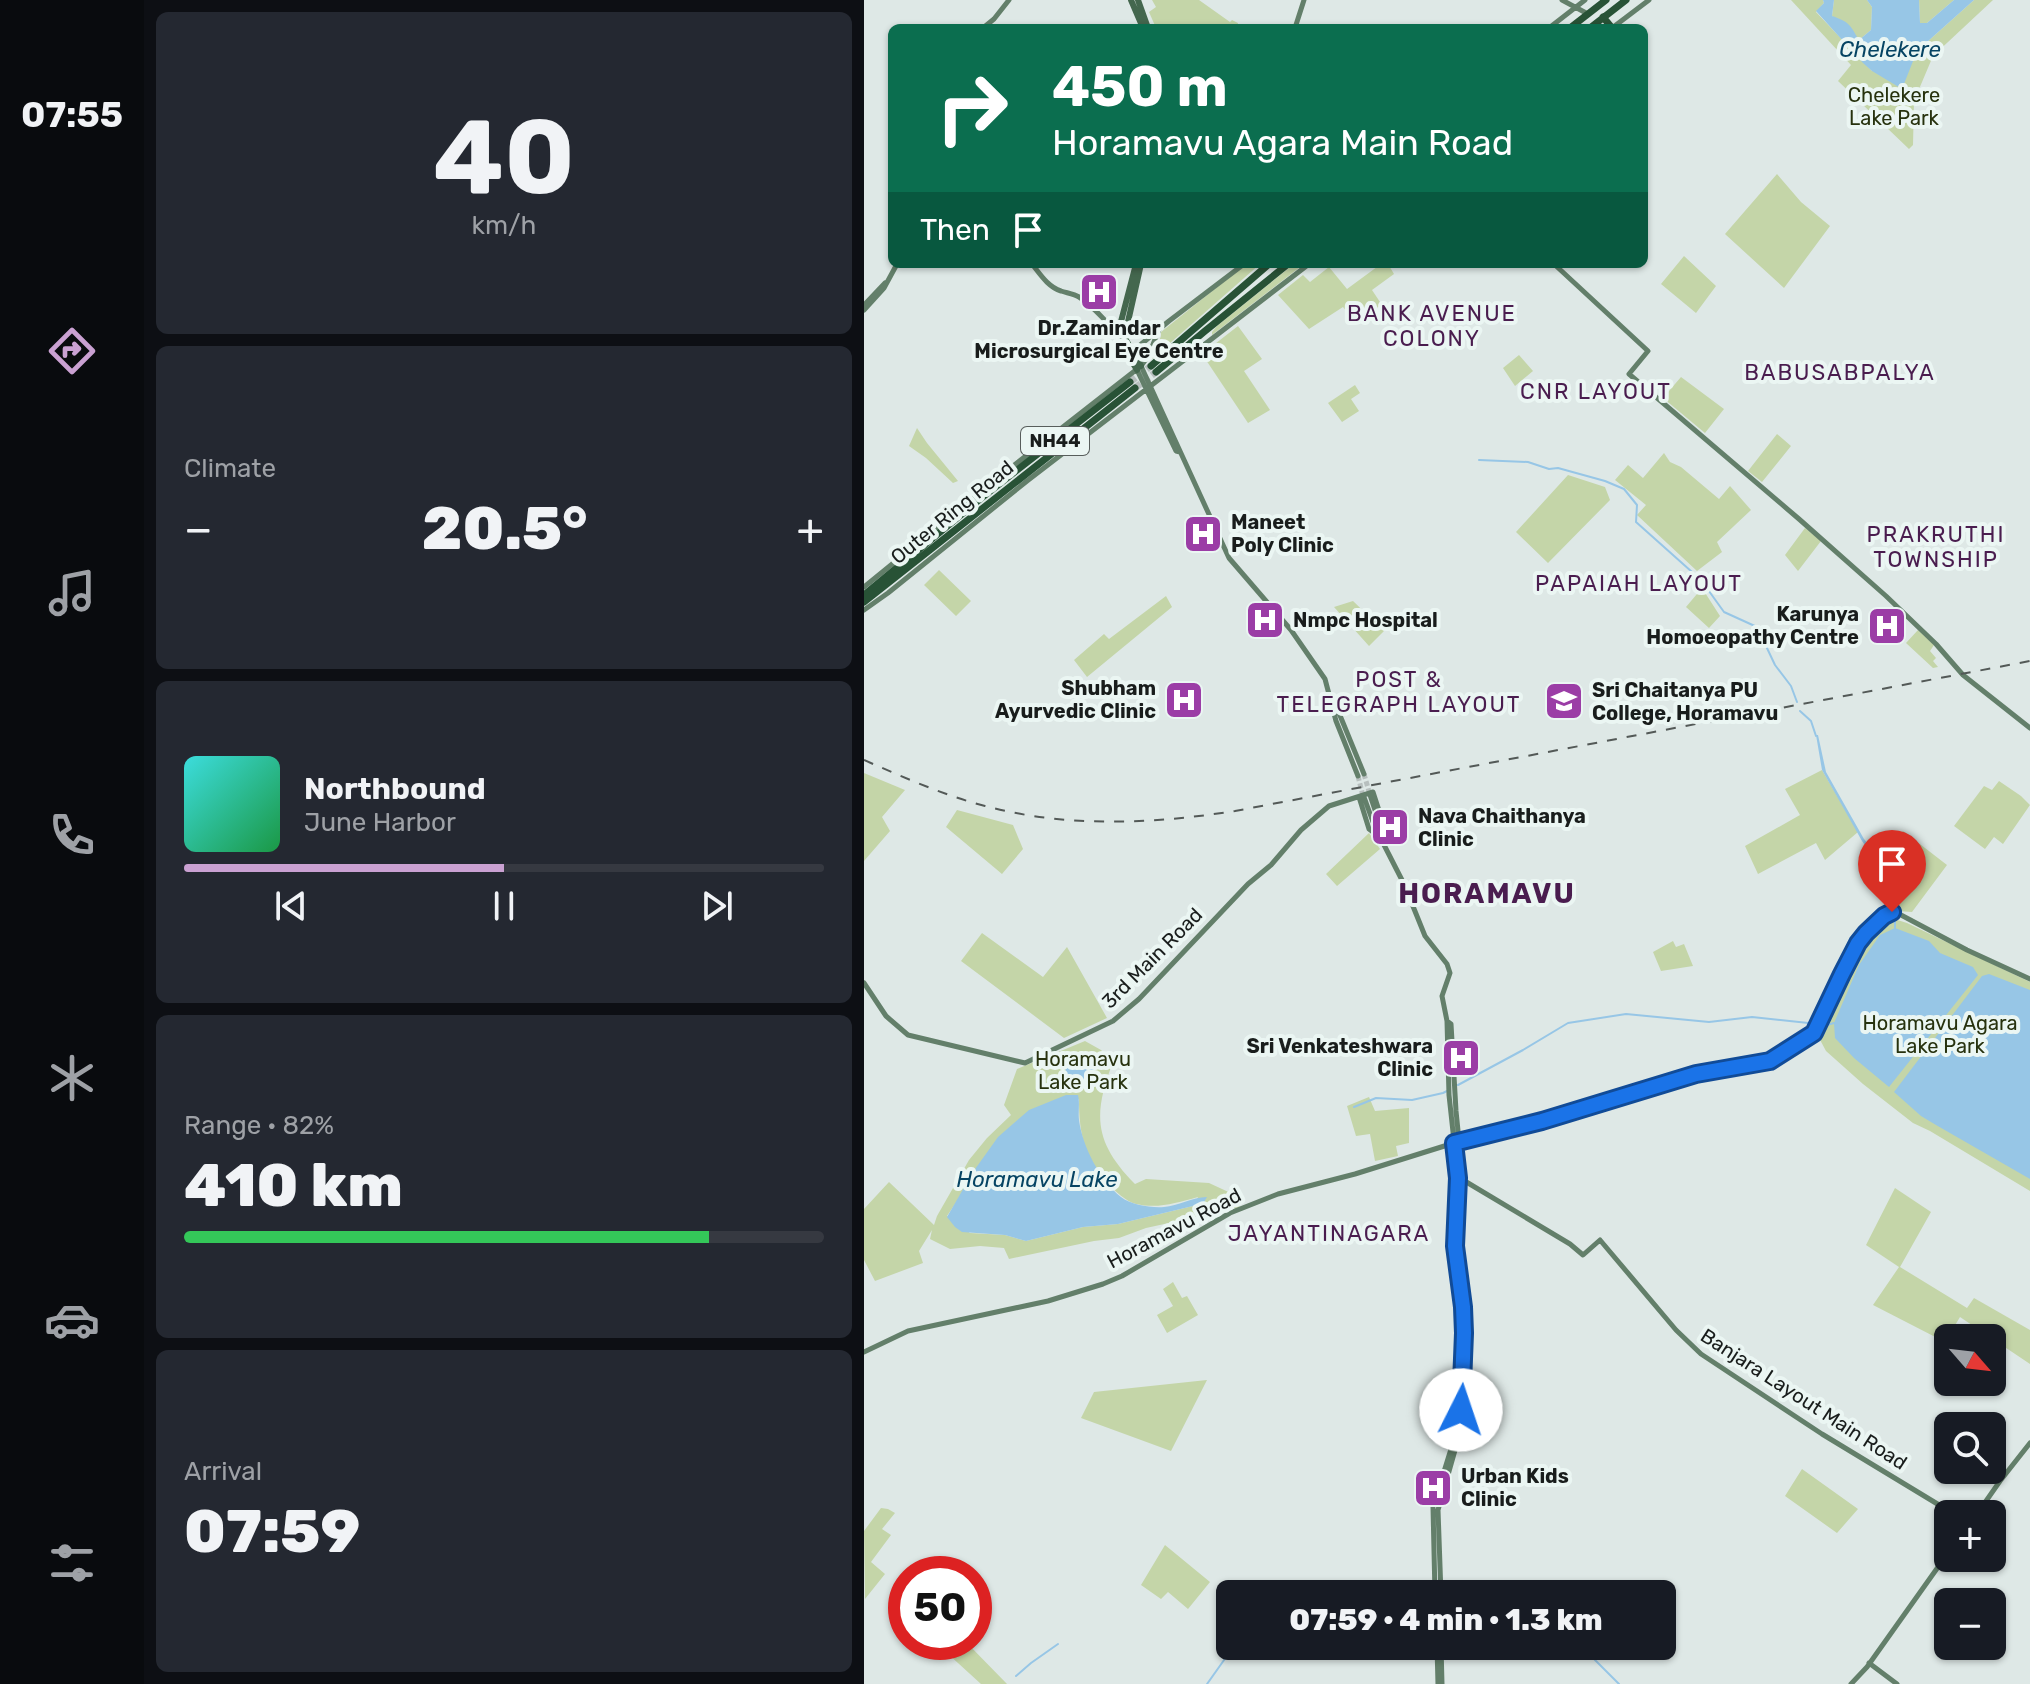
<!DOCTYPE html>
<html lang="en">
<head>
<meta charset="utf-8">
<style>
  :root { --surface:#171b24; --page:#242831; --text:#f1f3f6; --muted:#9ea1a6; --line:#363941; --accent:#caa1d2 }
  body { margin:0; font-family:Rubik,sans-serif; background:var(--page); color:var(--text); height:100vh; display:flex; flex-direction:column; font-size:30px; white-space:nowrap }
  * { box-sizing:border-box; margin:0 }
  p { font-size:26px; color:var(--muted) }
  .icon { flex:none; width:44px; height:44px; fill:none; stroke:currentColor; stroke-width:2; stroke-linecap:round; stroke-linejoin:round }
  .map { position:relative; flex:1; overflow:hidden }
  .side { display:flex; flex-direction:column; gap:12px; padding:12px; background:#0d0f14; width:720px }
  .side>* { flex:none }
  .banner { position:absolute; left:24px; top:24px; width:760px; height:244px; border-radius:12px; box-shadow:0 2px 6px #0004; background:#0b6e4f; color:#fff; overflow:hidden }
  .needle { width:52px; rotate:118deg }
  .fabs { position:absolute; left:1070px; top:1324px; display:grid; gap:16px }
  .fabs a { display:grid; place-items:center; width:72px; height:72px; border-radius:12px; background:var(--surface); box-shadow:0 2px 6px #0004; font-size:40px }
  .speed { position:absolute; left:24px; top:1556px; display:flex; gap:16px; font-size:40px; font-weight:700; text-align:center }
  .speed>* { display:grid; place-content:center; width:104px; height:104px; border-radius:50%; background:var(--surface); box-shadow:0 2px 6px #0004; line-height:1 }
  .speed .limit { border:12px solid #d22; background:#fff; color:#111 }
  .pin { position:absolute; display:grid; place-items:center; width:68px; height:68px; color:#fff; margin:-82px -34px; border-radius:50% 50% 50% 0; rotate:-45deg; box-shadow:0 0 8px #0007 }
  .pin .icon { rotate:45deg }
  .me { position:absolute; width:88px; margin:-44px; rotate:4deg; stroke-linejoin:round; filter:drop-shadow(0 0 6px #0008) }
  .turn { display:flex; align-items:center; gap:28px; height:168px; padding:0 32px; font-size:36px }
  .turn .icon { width:104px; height:104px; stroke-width:2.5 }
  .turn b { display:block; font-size:56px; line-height:68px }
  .then { display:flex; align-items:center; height:76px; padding:0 32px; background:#0003; gap:16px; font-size:30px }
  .big { font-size:60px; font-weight:800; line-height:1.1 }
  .side .widget { flex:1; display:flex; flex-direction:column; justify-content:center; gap:12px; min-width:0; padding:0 28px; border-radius:12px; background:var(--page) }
  .side .dial { align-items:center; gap:0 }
  .dial b { font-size:104px; line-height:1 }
  .song { display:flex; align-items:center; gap:24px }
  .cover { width:96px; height:96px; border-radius:12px; background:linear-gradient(135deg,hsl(180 70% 55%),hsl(140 70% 35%)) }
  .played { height:8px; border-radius:4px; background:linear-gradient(90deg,var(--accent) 50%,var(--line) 50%) }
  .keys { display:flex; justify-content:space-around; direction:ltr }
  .heat { display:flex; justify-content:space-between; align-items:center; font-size:44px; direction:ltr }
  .charge { height:12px; border-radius:6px; background:linear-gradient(90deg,#34c759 82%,var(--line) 0) }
  .trip { position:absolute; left:352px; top:1580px; width:460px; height:80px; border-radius:12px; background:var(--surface); box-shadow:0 2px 6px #0004; font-weight:800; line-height:80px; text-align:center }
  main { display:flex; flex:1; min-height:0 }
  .menu { display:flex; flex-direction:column; width:144px; justify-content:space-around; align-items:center; background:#090b0e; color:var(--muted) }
  .menu .icon { width:56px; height:56px }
  .menu .selected { color:var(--accent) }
  .menu b { font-size:36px; color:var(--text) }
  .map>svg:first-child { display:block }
  .green { fill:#c4d5a8; fill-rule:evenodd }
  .water { fill:#97c6e6 }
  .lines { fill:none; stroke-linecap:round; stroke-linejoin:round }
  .stream { stroke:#97c6e6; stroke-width:2 }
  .secondary-tunnel { stroke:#b7bfbe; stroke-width:5; stroke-dasharray:5 2.5; stroke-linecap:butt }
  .highway-tunnel { stroke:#b7bfbe; stroke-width:7; stroke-dasharray:7 3.5; stroke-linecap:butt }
  .secondary { stroke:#637f6a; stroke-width:5 }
  .primary { stroke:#44674e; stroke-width:6 }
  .highway { stroke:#285236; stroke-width:7 }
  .rail { stroke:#535957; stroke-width:2; stroke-dasharray:10 10; stroke-linecap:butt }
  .route-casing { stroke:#114b97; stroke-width:20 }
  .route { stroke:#1a73e8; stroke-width:14 }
  .labels { text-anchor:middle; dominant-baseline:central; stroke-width:8; stroke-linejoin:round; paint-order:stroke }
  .shield { fill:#ebf6f3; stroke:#585e5c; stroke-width:2 }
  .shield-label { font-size:18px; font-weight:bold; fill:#191d1c }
  .park-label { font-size:20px; fill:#27320e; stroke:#ebf6f3 }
  .poi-label { font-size:20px; font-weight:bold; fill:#191d1c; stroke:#ebf6f3; text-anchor:start }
  .street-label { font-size:20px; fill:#191d1c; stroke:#ebf6f3 }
  .water-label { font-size:22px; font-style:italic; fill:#064463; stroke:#ebf6f3 }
  .neighbourhood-label { font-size:22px; letter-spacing:2px; fill:#4a1d4f; stroke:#ebf6f3 }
  .district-label { font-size:28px; font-weight:bold; letter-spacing:2px; fill:#4a1d4f; stroke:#ebf6f3 }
</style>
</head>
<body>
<main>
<nav class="menu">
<b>07:55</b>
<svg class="icon selected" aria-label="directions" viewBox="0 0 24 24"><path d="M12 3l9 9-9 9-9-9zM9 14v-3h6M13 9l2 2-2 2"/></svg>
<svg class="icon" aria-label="music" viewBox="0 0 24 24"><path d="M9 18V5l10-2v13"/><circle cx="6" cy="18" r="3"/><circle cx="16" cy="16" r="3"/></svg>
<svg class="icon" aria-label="phone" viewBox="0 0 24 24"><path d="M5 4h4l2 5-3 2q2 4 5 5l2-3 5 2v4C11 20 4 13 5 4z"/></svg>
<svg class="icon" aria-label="climate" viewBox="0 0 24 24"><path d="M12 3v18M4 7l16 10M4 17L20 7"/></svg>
<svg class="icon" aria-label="car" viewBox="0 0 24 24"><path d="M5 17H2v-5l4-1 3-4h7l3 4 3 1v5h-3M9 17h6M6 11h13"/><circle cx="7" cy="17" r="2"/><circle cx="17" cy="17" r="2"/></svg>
<svg class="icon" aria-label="filters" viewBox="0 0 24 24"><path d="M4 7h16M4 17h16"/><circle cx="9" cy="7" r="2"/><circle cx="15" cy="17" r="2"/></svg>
</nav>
<section class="side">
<div class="widget dial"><b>40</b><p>km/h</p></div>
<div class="widget"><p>Climate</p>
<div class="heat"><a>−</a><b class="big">20.5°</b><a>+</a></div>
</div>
<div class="widget">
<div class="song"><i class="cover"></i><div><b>Northbound</b><p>June Harbor</p></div></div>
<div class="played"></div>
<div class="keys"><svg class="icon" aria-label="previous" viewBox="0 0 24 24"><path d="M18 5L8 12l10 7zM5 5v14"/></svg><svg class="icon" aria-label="pause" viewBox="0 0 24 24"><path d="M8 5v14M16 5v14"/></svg><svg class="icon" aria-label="next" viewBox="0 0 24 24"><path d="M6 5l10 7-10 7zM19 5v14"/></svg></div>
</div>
<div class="widget"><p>Range · 82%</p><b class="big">410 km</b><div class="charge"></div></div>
<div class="widget"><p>Arrival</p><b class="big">07:59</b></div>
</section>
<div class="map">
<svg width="1166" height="1684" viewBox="0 0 1166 1684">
  <rect width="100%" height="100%" fill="#dee8e6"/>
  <path class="green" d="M 288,0 L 335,0 L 366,22 L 368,20 L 374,23 L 373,28 L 292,28 L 285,12 L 292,7 Z
    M 927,0 L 959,0 L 960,3 L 952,12 L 1008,71 L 1053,51 L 1110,0 L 1129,0 L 1069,56 L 1050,101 L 1049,145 L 1045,149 L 974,81 L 987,65 Z
    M 970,0 L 1003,0 L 1008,7 L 1007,30 L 995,40 L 968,16 Z
    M 1055,0 L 1090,0 L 1063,23 L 1056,23 Z
    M 913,174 L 937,202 L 966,226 L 920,288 L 861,234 Z
    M 820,256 L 852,286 L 832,313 L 797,284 Z
    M 382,264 L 396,264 L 288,359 L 297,336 L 297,332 Z
    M 430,264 L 440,264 L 348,335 L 348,332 L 353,326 Z
    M 517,264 L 524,264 L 530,274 L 508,290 L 518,305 L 490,321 L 479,307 L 445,329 L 414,295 L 439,275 L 446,282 L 465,267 L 483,289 Z
    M 374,326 L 398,359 L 380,371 L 406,410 L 384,423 L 338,354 Z
    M 655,355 L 669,371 L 651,386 L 639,368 Z
    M 817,377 L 860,409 L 841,433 L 799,398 Z
    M 491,385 L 496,393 L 487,399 L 495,411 L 478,422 L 464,403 Z
    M 53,428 L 63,443 L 94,481 L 89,483 L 62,458 L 45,446 Z
    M 913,434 L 927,446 L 898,482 L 884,471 Z
    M 800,453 L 806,462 L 817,467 L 855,499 L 866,486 L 887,510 L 853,542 L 858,552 L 833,571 L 773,515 L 782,505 L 751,480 L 764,465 L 779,478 Z
    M 704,475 L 741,487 L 746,500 L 684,563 L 652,532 Z
    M 941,528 L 957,541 L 934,571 L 921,555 Z
    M 75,570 L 107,601 L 92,616 L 60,585 Z
    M 838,588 L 856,616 L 845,628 L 822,607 Z
    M 302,596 L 308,607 L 223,677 L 210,660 L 240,634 L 245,639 Z
    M 489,601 L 520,631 L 505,646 L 470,607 Z
    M 1054,630 L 1070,645 L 1066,651 L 1072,658 L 1069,661 L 1074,667 L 1069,668 L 1042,643 Z
    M 958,770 L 994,832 L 961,860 L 952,843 L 894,874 L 881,846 L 936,815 L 921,789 Z
    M 0,773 L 41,790 L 18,817 L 26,831 L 0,861 Z
    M 1135,781 L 1157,796 L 1166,805 L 1139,844 L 1130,837 L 1121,849 L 1090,826 L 1120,786 L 1128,790 Z
    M 93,810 L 149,825 L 159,849 L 138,874 L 82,827 Z
    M 1039,831 L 1083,865 L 1048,912 L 1033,911 C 1034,892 1026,875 1017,859 Z
    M 505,833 L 516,849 L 473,886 L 462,874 Z
    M 1027,918 L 1043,923 L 1166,982 L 1166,1191 L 1066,1131 L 1049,1123 L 999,1084 L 962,1051 L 954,1036 L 961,1027 L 992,957 L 1021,922 Z
    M 118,933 L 179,977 L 203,947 L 243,1018 L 200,1038 L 97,961 Z
    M 809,941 L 812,947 L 820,944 L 829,966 L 797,971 L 789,952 Z
    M 221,1041 L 237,1050 L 249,1062 C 228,1116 231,1143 271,1184 L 282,1179 L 345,1183 L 371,1195 L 376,1208 L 371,1209 L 367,1202 L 337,1216 L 282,1228 L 255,1238 L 230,1241 L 145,1259 L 140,1248 L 116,1246 L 86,1249 L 66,1239 L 68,1230 L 55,1251 L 59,1263 L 11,1281 L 0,1260 L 0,1209 L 25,1182 L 70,1225 L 73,1216 L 105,1160 L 123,1138 L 147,1115 L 140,1105 L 153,1069 ZM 215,1099 C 215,1116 216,1132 222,1149 C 228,1166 253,1199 272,1204 C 294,1209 312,1203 334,1197 L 329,1206 L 254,1224 L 219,1227 L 162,1241 L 141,1235 L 106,1233 L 83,1216 L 93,1201 Z
    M 505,1097 L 511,1111 L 545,1108 L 545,1143 L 532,1146 L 534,1156 L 511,1161 L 506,1134 L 492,1136 L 483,1106 Z
    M 1031,1188 L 1067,1212 L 1036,1267 L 1103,1308 L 1110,1298 L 1166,1330 L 1166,1364 L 1096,1317 L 1081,1342 L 1009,1305 L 1035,1267 L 1002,1245 Z
    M 309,1282 L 318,1298 L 323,1296 L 334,1315 L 303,1333 L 293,1315 L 309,1306 L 299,1289 Z
    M 343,1380 L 307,1451 L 217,1418 L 230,1392 Z
    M 938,1469 L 994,1509 L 973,1533 L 921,1496 Z
    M 17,1508 L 24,1509 L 31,1513 L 18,1529 L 27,1535 L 7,1562 L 21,1574 L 1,1599 L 0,1531 Z
    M 301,1545 L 346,1582 L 324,1609 L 304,1592 L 297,1599 L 277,1585 Z
    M 79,1642 L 102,1642 L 143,1684 L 117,1684 L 83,1653 L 75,1648 Z"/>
  <path class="water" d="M 959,0 L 970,0 L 968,16 C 986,22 986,25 995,40 L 1007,30 L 1008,7 L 1003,0 L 1055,0 L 1056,23 L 1063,23 L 1090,0 L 1110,0 L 1053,51 L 1038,89 L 1008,71 L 999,63 L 952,11 L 960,3 Z
    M 952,735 L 954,735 L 962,772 L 1000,839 L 1017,859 L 1024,871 L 1034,899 L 1033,911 L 1029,911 L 1029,899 L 1020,871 L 998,841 L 958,770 Z
    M 1031,928 L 1065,941 L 1076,953 L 1109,967 L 1114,975 L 1025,1087 L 990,1058 L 971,1038 L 970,1023 L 995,965 L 1016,935 Z
    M 1125,974 L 1166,990 L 1166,1179 L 1072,1125 L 1057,1116 L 1030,1092 L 1118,976 Z
    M 219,1052 C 236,1059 232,1067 226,1082 L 207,1082 L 197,1061 Z
    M 202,1095 L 214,1095 C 216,1103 214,1112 215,1120 C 218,1145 236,1181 257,1197 C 267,1205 287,1208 300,1207 C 314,1206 328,1197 343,1197 L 340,1202 L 329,1206 L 254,1224 L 219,1227 L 162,1241 L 141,1235 L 98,1232 L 91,1227 L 83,1217 L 109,1172 L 134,1137 L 165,1110 Z"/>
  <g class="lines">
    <path class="stream" d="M 615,460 L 664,462 L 685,469 L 694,468 L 741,481 L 760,489 L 773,505 L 772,522 L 837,580 L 860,612 L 893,627 L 911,665 L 927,686 L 933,702
      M 936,711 L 947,721 L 952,736
      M 1031,914 L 1031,928
      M 594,1085 L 659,1050 L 704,1023 L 762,1014 L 845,1022 L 888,1017 L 963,1025 L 970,1023
      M 490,1107 L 512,1098 L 548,1100 L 579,1093 L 585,1090
      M 663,1584 L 670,1594
      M 717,1646 L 755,1684
      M 152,1676 L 167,1663 L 194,1644
      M 343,1684 L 370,1646"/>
    <path class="secondary-tunnel" d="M 500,774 L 506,795
      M 494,776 L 499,796"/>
    <path class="highway-tunnel" d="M 266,382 L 287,366
      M 271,388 L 292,372"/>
    <path class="secondary" d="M 698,0 L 724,14
      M 119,28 L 130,19 L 145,0
      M 431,28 L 440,0
      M 685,28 L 721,0
      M 748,28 L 785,0
      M 168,264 C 176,274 184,287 197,291 C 203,293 210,294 215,297 C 230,306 241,322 254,333
      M 690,264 L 784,351 L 765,374 L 935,519 L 1022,596 L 1072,644 L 1099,675 L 1166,728
      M 0,305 L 21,283
      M 0,310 L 20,288 L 33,264
      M 269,351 L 305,321 L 380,264
      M 277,366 L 365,558 L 427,630 L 461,679 L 472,721 L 494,776
      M 273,370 L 312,451 L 316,452
      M 0,587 L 135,477 L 277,366 L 285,355 L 295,329
      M 0,610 L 24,593 L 163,481 L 445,264
      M 469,706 L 475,713 L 500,774
      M 506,795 L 512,813
      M 495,797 L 505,829 L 513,835
      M 500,797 L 514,836 L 518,841 L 540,884 L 561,936 L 583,964 L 586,973 L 578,996 L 583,1021 L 585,1095 L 594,1178 L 591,1246 L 599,1307 L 600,1350 L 597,1410 L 592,1433 L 569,1507 L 571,1594
      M 0,983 L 22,1016 L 44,1035 L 161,1063 L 249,1021 L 275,999 L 384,884 L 407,865 L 437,830 L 465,806 L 509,792 L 521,829 L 519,833
      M 599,1180 L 706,1244 L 719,1255 L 736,1240 L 812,1330 L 837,1354 L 958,1434 L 1090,1514
      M 0,1352 L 44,1331 L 184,1301 L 239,1284 L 258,1276 L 366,1213 L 414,1194 L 491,1174 L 590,1143 L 678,1121 L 755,1098 L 807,1080 L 854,1069 L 906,1061 L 950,1033 L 994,943 C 1003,931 1014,919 1028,912 L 1037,915 L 1103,950 L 1166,979
      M 1113,1514 L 1136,1481 L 1166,1443
      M 577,1594 L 574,1510 L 601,1415 L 605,1351 L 604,1305 L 594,1242 L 599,1180 L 592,1111 L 587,1024 L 583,1021
      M 573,1646 L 574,1684
      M 577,1646 L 578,1684
      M 1005,1663 L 1033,1684
      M 987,1684 L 1003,1667 L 1084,1553"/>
    <path class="primary" d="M 267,0 L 279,28
      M 274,0 L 284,28
      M 272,264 L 254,333 L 255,340 L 273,370
      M 277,264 L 261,335 L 262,340 L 277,366"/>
    <path class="highway" d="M 739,17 L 748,28
      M 706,28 L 742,0
      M 726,28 L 762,0
      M 287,366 L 405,264
      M 292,372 L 341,331 L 424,264
      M 0,595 L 116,499 L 266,382
      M 0,602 L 271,388"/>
    <path class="rail" d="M 0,760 C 39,777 79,795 121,806 C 203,828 288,824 371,811 L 1166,661"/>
  </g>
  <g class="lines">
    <g class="route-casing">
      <path id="route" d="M 597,1410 L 600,1333 L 599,1307 L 591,1246 L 594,1178 L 590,1143 L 678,1121 L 832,1074 L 906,1061 L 950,1033 L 978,974 L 994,943 L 1002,933 L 1020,916 L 1028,912"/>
    </g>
    <use href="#route" class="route"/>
  </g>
  <defs>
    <g id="hospital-square" transform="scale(2)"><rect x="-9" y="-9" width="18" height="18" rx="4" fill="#9b3da6" stroke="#ebf6f3"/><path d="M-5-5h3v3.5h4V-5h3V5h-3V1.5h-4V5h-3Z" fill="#fff"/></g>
    <g id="university-square" transform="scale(2)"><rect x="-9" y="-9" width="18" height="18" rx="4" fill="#9b3da6" stroke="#ebf6f3"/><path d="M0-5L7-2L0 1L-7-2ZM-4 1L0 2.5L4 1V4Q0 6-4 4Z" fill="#fff"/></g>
  </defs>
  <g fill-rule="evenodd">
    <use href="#hospital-square" x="235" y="292"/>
    <use href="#hospital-square" x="339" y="534"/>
    <use href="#hospital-square" x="401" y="620"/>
    <use href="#hospital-square" x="1023" y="626"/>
    <use href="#hospital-square" x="320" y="700"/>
    <use href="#university-square" x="700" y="701"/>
    <use href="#hospital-square" x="526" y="827"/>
    <use href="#hospital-square" x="597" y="1058"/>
    <use href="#hospital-square" x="569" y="1488"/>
  </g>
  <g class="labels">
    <rect class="shield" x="157" y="427" width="68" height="28" rx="6"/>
    <g class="shield-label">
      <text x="191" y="441">NH44</text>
    </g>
    <g class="park-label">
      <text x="1030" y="95">Chelekere<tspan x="1030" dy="23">Lake Park</tspan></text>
      <text x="1076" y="1023">Horamavu Agara<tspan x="1076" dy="23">Lake Park</tspan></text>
      <text x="219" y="1059">Horamavu<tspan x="219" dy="23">Lake Park</tspan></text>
    </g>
    <g class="poi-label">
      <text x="235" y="328" text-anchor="middle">Dr.Zamindar<tspan x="235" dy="23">Microsurgical Eye Centre</tspan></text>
      <text x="367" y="522">Maneet<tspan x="367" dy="23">Poly Clinic</tspan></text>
      <text x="995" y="614" text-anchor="end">Karunya<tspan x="995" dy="23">Homoeopathy Centre</tspan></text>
      <text x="429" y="620">Nmpc Hospital</text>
      <text x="292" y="688" text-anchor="end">Shubham<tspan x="292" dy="23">Ayurvedic Clinic</tspan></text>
      <text x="728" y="690">Sri Chaitanya PU<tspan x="728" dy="23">College, Horamavu</tspan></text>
      <text x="554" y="816">Nava Chaithanya<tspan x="554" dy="23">Clinic</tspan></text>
      <text x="569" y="1046" text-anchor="end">Sri Venkateshwara<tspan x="569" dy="23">Clinic</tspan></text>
      <text x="597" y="1476">Urban Kids<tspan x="597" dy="23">Clinic</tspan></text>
    </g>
    <g class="street-label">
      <text transform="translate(88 512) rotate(-39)">Outer Ring Road</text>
      <text transform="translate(288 958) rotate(-45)">3rd Main Road</text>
      <text transform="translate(310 1228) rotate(-28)">Horamavu Road</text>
      <text transform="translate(940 1399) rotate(33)">Banjara Layout Main Road</text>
    </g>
    <g class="water-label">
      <text x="1026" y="49">Chelekere</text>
      <text x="173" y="1179">Horamavu Lake</text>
    </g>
    <g class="neighbourhood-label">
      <text x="568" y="313">BANK AVENUE<tspan x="568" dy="25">COLONY</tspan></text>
      <text x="976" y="372">BABUSABPALYA</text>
      <text x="732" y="391">CNR LAYOUT</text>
      <text x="1072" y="534">PRAKRUTHI<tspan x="1072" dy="25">TOWNSHIP</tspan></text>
      <text x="775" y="583">PAPAIAH LAYOUT</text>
      <text x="535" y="679">POST &amp;<tspan x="535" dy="25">TELEGRAPH LAYOUT</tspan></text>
      <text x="465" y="1233">JAYANTINAGARA</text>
    </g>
    <g class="district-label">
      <text x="623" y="893">HORAMAVU</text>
    </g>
  </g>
</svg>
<div class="fabs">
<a><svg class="needle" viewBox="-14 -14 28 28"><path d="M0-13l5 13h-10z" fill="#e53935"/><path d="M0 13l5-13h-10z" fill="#9ea1a6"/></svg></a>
<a><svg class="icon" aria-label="search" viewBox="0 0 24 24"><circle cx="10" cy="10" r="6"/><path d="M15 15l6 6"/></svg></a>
<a>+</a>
<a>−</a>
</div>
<div class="speed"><div class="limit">50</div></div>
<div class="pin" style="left:1028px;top:912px;background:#d93025"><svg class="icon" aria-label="arrive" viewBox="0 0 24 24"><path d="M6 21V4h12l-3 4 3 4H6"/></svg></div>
<svg class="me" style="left:597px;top:1410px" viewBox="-20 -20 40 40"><circle r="19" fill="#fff"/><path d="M0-13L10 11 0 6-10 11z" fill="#1a73e8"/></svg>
<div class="trip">07:59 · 4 min · 1.3 km</div>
<div class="banner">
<div class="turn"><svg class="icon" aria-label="right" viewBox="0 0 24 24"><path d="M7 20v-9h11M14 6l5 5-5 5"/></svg><div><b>450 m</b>Horamavu Agara Main Road</div></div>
<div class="then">Then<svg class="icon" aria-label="arrive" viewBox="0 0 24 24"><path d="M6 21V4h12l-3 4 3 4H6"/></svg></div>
</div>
</div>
</main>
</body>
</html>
